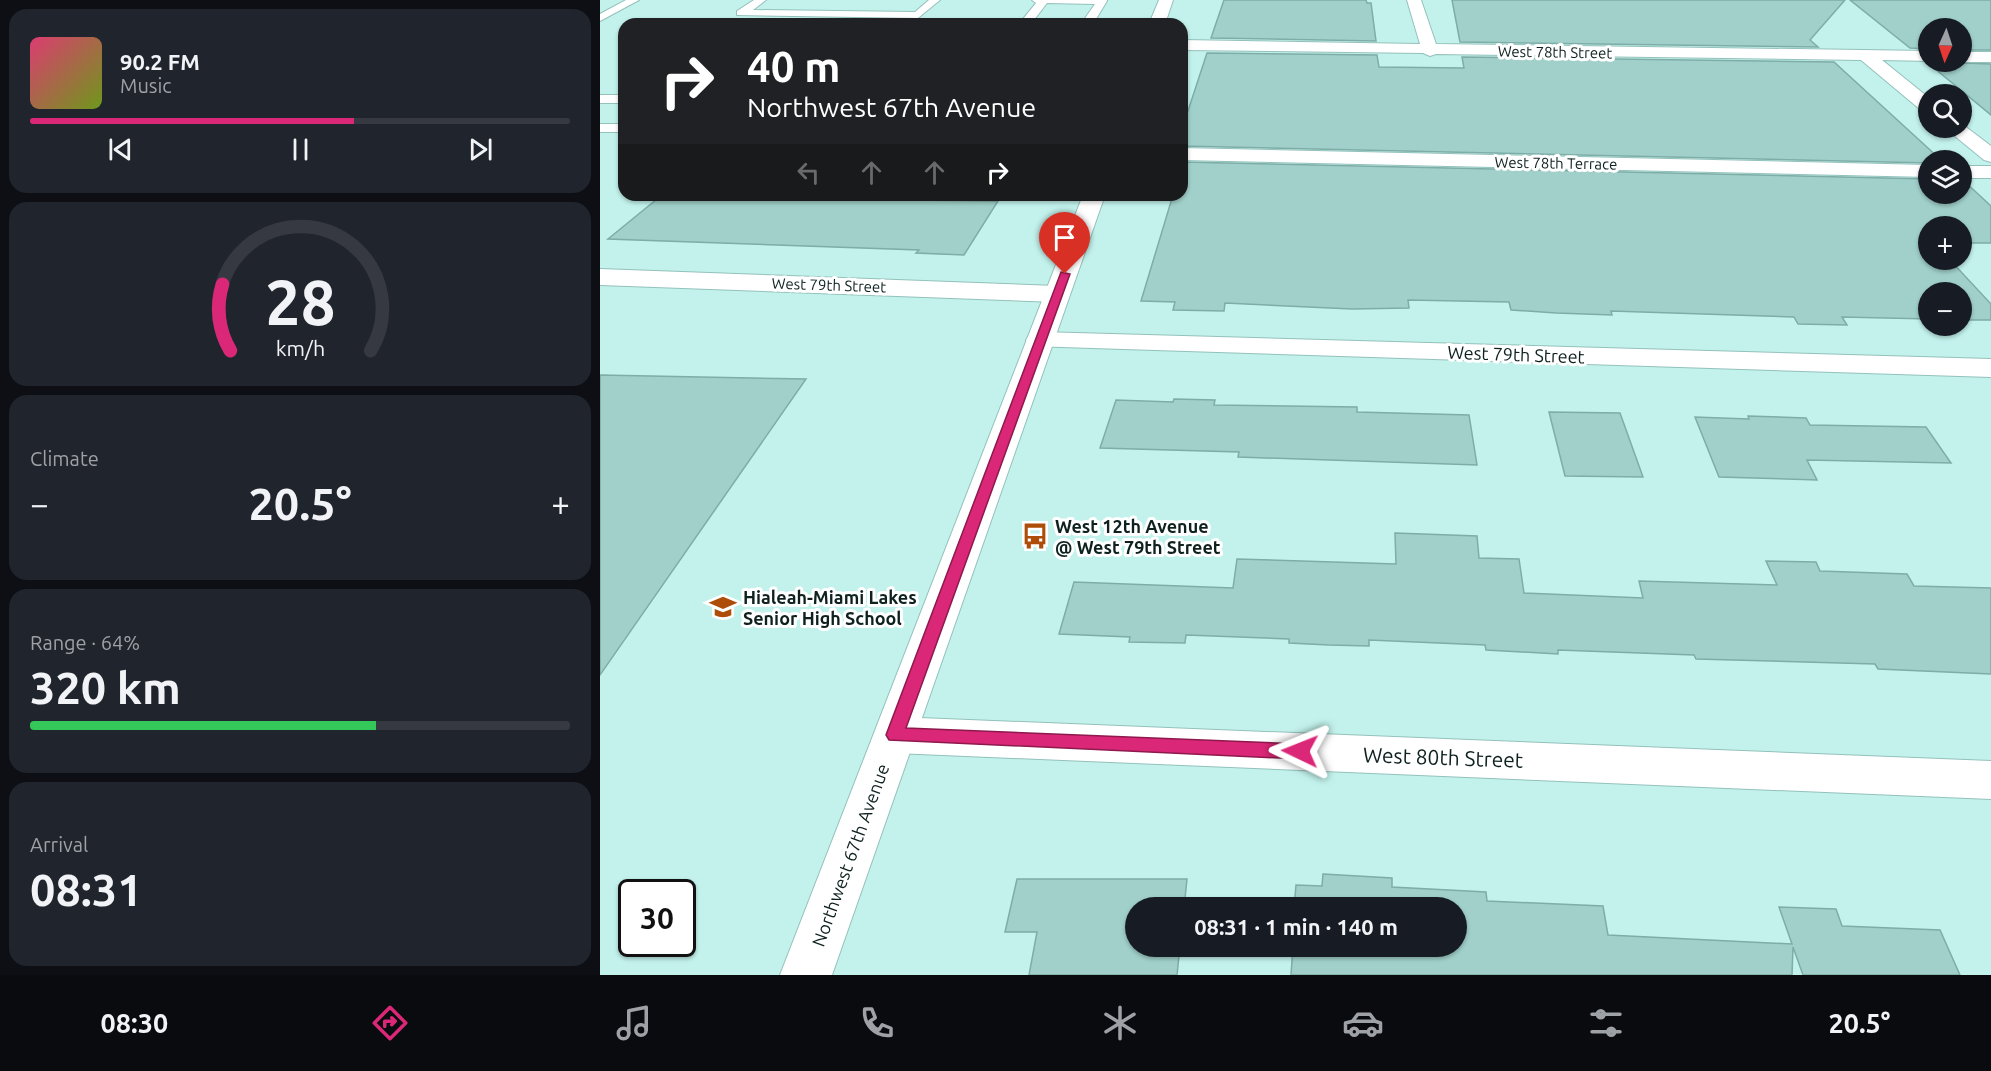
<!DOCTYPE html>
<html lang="en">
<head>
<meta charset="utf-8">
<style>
  :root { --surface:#171b24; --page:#20242c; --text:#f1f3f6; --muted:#9ea1a6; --line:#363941; --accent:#db2777 }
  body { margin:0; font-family:Ubuntu,sans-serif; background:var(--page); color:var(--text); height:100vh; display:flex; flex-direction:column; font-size:22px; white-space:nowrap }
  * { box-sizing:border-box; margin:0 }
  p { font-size:20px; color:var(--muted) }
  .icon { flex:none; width:33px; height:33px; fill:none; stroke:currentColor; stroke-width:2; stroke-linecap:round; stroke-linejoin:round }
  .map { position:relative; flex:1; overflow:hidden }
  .side { display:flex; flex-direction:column; gap:9px; padding:9px; background:#0d0f14; width:600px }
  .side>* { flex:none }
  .guide { position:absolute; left:18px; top:18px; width:570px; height:183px; border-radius:18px; box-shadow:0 2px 4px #0004; background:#202124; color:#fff; overflow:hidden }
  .needle { width:39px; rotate:183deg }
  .controls { position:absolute; left:1318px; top:18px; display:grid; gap:12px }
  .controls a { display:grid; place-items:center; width:54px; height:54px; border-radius:50%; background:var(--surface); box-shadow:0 2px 4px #0004; font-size:30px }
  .speed { position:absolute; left:18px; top:879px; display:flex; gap:12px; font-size:30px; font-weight:700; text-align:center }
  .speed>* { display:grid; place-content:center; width:78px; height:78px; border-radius:50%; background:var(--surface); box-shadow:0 2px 4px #0004; line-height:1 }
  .speed .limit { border:3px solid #111; border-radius:9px; background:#fff; color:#111 }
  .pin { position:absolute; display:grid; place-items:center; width:51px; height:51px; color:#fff; margin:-62px -26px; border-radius:50% 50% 50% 0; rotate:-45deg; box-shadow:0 0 6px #0007 }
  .pin .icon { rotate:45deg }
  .me { position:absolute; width:66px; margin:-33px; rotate:272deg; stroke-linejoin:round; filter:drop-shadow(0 0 4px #0008) }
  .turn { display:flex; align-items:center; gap:21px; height:126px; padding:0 30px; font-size:27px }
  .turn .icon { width:78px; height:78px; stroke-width:2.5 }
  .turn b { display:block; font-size:42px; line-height:51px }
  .lanes { display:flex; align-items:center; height:57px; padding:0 30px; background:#0003; justify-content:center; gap:30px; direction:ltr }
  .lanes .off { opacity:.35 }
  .big { font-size:45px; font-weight:700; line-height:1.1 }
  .side .widget { flex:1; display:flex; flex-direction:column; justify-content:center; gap:9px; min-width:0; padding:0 21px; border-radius:18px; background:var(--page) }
  .side .dial { align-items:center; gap:0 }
  .dial svg { height:156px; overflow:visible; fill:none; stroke:var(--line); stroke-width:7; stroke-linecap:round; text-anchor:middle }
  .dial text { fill:var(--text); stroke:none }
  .song { display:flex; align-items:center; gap:18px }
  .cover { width:72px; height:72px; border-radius:9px; background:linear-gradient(135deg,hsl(340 70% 55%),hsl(80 70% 35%)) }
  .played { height:6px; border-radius:3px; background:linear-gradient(90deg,var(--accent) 60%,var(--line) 60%) }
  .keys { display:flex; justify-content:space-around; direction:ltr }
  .heat { display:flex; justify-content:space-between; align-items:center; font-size:33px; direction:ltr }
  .charge { height:9px; border-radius:4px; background:linear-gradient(90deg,#34c759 64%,var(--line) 0) }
  .trip { position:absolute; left:525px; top:897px; width:342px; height:60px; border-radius:30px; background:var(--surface); box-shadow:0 2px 4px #0004; font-weight:700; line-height:60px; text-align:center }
  .menu { display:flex; height:96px; justify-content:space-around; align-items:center; background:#090b0e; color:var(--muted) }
  .menu .icon { width:42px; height:42px }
  .menu .selected { color:var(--accent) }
  .menu b { font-size:27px; color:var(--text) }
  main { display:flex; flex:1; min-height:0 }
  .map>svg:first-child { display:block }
  .building { fill:#a1d0ca; stroke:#7eaca7; stroke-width:1.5 }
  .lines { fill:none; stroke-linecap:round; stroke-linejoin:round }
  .service-casing { stroke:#93c1bc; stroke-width:2 }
  .minor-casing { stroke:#93c1bc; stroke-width:2 }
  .secondary-casing { stroke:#93c1bc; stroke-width:2 }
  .service { fill:#fff; fill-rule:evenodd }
  .minor { fill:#fff; fill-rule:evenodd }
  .secondary { fill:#fff; fill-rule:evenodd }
  .route { fill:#db2777; stroke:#8e194d; stroke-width:1.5 }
  .labels { text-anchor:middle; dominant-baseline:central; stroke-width:6; stroke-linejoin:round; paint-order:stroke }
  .far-street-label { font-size:15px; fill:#0e211f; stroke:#fff }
  .street-label { font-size:18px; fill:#0e211f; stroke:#fff }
  .poi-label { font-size:18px; font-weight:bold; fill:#0e211f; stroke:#fff; text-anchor:start }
  .near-street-label { font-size:21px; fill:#0e211f; stroke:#fff }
</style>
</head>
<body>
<main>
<section class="side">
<div class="widget">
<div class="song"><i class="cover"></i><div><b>90.2 FM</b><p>Music</p></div></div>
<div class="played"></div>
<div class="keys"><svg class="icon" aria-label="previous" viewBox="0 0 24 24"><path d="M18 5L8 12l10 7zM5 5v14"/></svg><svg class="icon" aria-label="pause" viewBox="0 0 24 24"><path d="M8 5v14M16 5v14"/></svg><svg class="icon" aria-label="next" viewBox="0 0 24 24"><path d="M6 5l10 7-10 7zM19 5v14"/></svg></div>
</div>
<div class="widget dial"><svg viewBox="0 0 100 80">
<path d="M14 69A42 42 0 1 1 86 69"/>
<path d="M14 69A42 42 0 0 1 10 35" stroke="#db2777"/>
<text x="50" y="56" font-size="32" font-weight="700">28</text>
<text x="50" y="72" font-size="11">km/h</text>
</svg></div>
<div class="widget"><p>Climate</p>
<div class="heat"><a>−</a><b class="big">20.5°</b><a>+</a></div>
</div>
<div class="widget"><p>Range · 64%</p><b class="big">320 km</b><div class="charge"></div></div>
<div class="widget"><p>Arrival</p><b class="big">08:31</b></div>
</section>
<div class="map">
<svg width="1391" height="975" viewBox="0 0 1391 975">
  <rect width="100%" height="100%" fill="#c3f2ec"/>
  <path class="building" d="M 624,0 L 766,0 L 767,3 L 771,3 L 776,41 L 611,38 Z
    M 852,0 L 1245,0 L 1210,40 L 1218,47 L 860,42 Z
    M 1250,0 L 1391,0 L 1391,50 L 1362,50 L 1362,28 L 1329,28 L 1329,49 L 1310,48 Z
    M 607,53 L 777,55 L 779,67 L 864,68 L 862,57 L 1234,62 L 1341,160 L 1329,160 L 1329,163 L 582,146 L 582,129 Z
    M 1331,62 L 1391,64 L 1391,115 L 1328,63 Z
    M 582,162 L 1329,179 L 1329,194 L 1362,194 L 1363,180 L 1391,206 L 1391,243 L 1362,243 L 1362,226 L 1329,226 L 1329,260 L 1350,260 L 1391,304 L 1391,320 L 1362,320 L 1362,292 L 1329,292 L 1329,319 L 1242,317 L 1247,325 L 1198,324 L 1194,317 L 1011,311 L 1012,315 L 956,313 L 911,310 L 909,302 L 808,300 L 809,308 L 752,309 L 625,303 L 624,311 L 573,310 L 575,302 L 541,301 L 573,195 L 582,195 Z
    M 62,195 L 221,195 L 216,199 L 398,201 L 364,255 L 316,253 L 319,250 L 8,239 Z
    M 0,375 L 206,379 L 0,675 Z
    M 574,399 L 615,400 L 614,405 L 757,407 L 757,412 L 869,415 L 877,465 L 638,457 L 639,452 L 500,448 L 516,400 L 573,402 Z
    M 949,412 L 1020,413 L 1043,477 L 965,476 Z
    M 1148,416 L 1206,418 L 1210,425 L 1326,427 L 1351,463 L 1207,460 L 1217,480 L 1119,477 L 1095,417 L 1149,419 Z
    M 795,533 L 877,536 L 879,558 L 919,559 L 924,593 L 1043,598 L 1039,581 L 1177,585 L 1166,561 L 1216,562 L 1220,571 L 1307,574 L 1314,586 L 1391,588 L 1391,674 L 1278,669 L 1275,664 L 1096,659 L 1094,655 L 958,650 L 958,654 L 886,650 L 885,645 L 769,640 L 769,646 L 729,645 L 689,643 L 689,639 L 586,635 L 585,643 L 529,642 L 530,637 L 459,634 L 474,582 L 633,588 L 637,559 L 796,564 Z
    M 723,874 L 792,878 L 792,887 L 886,892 L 887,901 L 1003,906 L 1008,935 L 1192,944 L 1179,907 L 1236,909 L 1242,926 L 1340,930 L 1360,975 L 1203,975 L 1193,947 L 1192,975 L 691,975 L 693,946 L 856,946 L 856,908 L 694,908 L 696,885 L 722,886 Z
    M 417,879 L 587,879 L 584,908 L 536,908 L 536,946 L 580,946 L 577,975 L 429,975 L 437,932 L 405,932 Z"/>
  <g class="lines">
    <g class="service-casing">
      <path id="service" d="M 26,0 L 39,0 L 0,21 L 0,14 Z
        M 154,0 L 166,0 L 153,10 L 315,12 L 329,0 L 340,0 L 318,18 L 137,15 L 137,11 Z
        M 432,0 L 507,0 L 507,1 L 493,24 L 481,24 L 495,4 L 447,3 L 431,24 L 419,24 L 436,3 Z
        M 0,95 L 24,95 L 24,103 L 0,103 Z
        M 0,124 L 24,124 L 24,132 L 0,132 Z"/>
    </g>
    <g class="minor-casing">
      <path id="minor" d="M 807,0 L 821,0 L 836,44 L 1329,51 L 1329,61 L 1282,60 L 1329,98 L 1329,113 L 1322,111 L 1261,60 L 836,54 L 830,56 L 823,53 L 582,50 L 582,40 L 820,44 Z
        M 1362,52 L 1391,52 L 1391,62 L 1360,62 Z
        M 1362,124 L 1391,146 L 1391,162 L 1384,160 L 1345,128 L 1362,128 Z
        M 582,148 L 1329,165 L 1329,177 L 582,160 Z
        M 1362,166 L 1391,166 L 1391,178 L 1362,178 Z
        M 0,269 L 457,286 L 466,289 L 470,294 L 466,299 L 457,302 L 0,285 Z
        M 440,332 L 1391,359 L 1391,377 L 430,346 L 426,340 L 430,334 Z
        M 295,717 L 1391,761 L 1391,799 L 295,753 L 280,747 L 274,735 L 280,723 Z"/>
    </g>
    <g class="secondary-casing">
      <path id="secondary" d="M 559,0 L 573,0 L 565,24 L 549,24 Z
        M 483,195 L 505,195 L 232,975 L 180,975 Z"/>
    </g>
    <use href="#service" class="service"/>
    <use href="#minor" class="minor"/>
    <use href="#secondary" class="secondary"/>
  </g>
  <path class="route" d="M 461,272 L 470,274 L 306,728 L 700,744 L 706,746 L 709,751 L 706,757 L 700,759 L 289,740 L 286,735 Z"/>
  <defs>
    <g id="bus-bare" transform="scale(2.07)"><path d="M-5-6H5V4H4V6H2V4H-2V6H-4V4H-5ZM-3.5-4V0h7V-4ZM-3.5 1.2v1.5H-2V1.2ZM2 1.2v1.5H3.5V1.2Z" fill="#ae4d07" stroke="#fff" stroke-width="2.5" paint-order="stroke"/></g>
    <g id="school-bare" transform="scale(2.07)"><path d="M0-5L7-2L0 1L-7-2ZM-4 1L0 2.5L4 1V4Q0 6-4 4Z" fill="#ae4d07" stroke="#fff" stroke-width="2.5" paint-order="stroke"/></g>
  </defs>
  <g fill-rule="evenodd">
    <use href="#bus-bare" x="435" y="536"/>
    <use href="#school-bare" x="123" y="607"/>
  </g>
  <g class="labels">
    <g class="far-street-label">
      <text transform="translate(955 52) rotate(1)">West 78th Street</text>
      <text transform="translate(956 163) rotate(1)">West 78th Terrace</text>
      <text transform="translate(229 285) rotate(2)">West 79th Street</text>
    </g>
    <g class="street-label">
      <text transform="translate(916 354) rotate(2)">West 79th Street</text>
      <text transform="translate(250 855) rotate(-70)">Northwest 67th Avenue</text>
    </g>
    <g class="poi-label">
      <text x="455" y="526">West 12th Avenue<tspan x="455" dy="21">@ West 79th Street</tspan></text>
      <text x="143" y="597">Hialeah-Miami Lakes<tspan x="143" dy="21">Senior High School</tspan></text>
    </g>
    <g class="near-street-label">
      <text transform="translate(843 757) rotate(2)">West 80th Street</text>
    </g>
  </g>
</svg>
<div class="controls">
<a><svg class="needle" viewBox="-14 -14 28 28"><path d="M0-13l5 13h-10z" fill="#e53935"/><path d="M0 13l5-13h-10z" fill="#9ea1a6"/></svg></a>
<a><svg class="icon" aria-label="search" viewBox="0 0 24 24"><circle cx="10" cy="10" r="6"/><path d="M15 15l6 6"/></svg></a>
<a><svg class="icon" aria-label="layers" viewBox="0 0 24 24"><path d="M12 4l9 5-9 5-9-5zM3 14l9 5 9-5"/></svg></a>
<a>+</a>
<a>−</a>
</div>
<div class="speed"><div class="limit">30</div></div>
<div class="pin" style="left:465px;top:274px;background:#d93025"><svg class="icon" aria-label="arrive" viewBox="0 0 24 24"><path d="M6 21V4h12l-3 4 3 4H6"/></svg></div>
<svg class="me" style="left:700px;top:751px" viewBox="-20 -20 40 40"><path d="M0-17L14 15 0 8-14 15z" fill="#db2777" stroke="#fff" stroke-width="4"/></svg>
<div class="trip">08:31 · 1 min · 140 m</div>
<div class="guide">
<div class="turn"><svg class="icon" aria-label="right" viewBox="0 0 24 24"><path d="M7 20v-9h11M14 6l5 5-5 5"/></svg><div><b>40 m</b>Northwest 67th Avenue</div></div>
<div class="lanes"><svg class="icon off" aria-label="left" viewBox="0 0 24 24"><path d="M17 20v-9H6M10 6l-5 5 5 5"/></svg><svg class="icon off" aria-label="ahead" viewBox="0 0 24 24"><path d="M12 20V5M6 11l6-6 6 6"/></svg><svg class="icon off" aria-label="ahead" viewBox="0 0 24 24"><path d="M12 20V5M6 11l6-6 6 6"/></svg><svg class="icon" aria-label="right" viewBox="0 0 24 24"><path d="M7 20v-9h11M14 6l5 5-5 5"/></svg></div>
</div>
</div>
</main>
<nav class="menu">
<b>08:30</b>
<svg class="icon selected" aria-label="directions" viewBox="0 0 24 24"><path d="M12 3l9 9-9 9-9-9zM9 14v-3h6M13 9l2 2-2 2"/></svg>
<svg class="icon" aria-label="music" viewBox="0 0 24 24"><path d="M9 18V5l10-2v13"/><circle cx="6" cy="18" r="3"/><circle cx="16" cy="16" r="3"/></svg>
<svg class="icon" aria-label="phone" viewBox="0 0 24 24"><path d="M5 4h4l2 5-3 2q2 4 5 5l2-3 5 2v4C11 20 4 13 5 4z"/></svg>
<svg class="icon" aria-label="climate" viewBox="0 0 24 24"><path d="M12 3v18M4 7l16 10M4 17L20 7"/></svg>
<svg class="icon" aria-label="car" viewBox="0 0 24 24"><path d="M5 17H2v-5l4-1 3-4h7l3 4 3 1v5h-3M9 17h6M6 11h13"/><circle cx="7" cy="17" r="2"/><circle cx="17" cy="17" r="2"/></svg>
<svg class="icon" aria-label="filters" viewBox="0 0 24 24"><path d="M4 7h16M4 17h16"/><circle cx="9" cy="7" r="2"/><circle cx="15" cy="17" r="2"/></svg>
<b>20.5°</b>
</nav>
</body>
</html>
